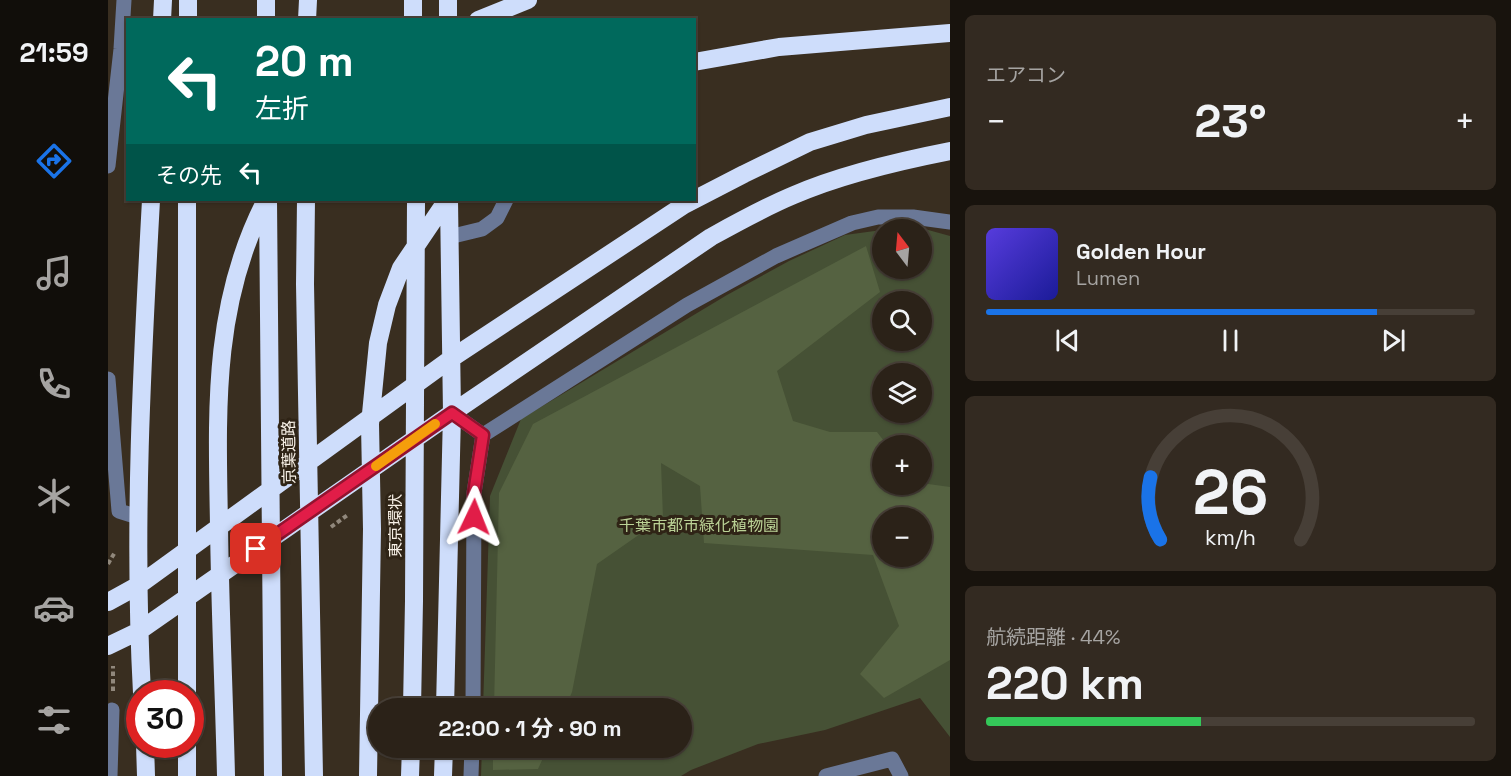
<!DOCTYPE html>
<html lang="ja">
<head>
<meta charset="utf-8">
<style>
  :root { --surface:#2b2218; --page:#332a21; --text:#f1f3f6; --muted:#a6a4a2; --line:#473f37; --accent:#1a73e8 }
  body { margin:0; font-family:"Space Grotesk","Noto Sans JP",sans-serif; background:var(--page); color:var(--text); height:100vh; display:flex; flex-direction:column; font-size:22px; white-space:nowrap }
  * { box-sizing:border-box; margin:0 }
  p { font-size:20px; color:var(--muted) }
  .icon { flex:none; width:33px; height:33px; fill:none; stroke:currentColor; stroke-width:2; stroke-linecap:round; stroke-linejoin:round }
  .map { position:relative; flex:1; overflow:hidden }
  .sheet { display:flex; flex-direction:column; gap:15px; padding:15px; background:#18130d; width:561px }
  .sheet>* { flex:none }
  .guide { position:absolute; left:18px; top:18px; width:570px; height:183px; border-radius:0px; box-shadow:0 2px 4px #0004,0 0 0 2px var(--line); background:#00695c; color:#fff; overflow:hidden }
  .needle { width:39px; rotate:344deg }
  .controls { position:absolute; left:764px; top:219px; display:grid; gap:12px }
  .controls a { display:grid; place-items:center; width:60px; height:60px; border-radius:50%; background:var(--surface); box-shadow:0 2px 4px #0004,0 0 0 2px var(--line); font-size:30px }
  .speed { position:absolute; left:18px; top:680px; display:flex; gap:12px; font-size:30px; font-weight:700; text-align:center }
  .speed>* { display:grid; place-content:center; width:78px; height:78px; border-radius:50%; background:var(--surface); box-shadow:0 2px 4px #0004,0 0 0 2px var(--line); line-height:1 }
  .speed .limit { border:9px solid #d22; background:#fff; color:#111 }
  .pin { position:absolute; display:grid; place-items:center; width:51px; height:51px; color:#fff; margin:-26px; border-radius:12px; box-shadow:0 3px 9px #0006 }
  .me { position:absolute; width:66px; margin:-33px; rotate:2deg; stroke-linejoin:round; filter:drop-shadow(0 0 4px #0008) }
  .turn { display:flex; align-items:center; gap:21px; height:126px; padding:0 30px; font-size:27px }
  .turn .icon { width:78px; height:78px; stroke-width:2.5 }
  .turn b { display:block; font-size:42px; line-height:51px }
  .then { display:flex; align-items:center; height:57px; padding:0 30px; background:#0003; gap:12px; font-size:22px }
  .big { font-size:45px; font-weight:700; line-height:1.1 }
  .sheet .tile { flex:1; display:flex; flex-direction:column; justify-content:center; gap:9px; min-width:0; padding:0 21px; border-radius:9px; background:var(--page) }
  .sheet .dial { align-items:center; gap:0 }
  .dial svg { height:156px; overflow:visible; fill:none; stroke:var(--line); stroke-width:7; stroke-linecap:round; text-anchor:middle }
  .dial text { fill:var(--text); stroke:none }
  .song { display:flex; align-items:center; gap:18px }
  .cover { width:72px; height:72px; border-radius:9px; background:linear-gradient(135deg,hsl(250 70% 55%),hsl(240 70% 35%)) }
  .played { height:6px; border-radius:3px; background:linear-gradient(90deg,var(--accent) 80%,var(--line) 80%) }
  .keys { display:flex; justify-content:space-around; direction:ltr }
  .heat { display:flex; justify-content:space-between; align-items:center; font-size:33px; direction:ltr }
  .charge { height:9px; border-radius:4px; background:linear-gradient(90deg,#34c759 44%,var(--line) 0) }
  .trip { position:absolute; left:260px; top:698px; width:324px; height:60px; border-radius:30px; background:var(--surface); box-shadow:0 2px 4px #0004,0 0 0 2px var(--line); font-weight:700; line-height:60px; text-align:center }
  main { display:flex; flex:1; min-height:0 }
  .tabs { display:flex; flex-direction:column; width:108px; justify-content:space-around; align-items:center; background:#110e0a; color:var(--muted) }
  .tabs .icon { width:42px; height:42px }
  .tabs .active { color:var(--accent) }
  .tabs b { font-size:27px; color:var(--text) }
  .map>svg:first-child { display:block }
  .green { fill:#465135; fill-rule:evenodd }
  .forest { fill:#556241; fill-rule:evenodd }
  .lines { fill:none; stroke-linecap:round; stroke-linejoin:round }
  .path { stroke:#91887c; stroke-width:4; stroke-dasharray:4.5 3; stroke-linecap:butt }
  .minor { stroke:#6a7897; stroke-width:15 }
  .highway { stroke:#ceddfb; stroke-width:18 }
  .route-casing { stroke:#92132f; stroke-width:15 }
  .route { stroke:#e11d48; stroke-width:10 }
  .slow { stroke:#f59e0b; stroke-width:10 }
  .labels { text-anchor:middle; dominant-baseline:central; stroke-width:6; stroke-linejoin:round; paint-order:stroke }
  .street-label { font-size:16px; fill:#f7f0e6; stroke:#2f2416 }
  .park-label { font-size:16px; fill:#bbd296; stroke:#2f2416 }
</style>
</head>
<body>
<main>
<nav class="tabs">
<b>21:59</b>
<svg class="icon active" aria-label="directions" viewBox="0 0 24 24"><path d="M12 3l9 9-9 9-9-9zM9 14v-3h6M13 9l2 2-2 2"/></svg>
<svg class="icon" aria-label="music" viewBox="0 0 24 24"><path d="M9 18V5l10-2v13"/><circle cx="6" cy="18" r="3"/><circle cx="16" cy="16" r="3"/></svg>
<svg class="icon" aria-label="phone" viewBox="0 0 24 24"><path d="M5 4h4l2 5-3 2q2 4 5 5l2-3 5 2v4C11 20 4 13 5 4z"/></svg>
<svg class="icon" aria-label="climate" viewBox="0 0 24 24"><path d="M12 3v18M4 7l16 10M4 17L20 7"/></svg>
<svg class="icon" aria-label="car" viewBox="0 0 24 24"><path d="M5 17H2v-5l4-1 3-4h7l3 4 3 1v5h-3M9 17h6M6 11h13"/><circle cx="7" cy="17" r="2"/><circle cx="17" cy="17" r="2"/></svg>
<svg class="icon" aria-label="filters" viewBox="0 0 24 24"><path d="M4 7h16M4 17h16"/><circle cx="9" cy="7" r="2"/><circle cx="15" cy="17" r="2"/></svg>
</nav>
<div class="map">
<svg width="842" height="776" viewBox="0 0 842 776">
  <rect width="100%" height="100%" fill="#392e20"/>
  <path class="green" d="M 813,228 L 842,236 L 842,737 L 812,698 L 717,730 L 650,744 L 583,770 L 573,776 L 373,776 L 374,747 L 573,747 L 573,708 L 375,708 L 382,496 L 413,419 L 619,295 L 681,261 L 737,235 L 774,230 L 774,268 L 813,268 L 813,230 L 788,229 ZM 774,302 L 813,302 L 813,340 L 774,340 ZM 774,374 L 813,374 L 813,412 L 774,412 ZM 774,446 L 813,446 L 813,484 L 774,484 ZM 774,518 L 813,518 L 813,556 L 774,556 Z"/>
  <path class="forest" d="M 758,246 L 772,292 L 669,371 L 685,421 L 722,432 L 769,432 L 779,445 L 774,446 L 774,484 L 813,483 L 842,487 L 842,660 L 776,698 L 752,674 L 791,626 L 765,555 L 596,543 L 592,486 L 553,463 L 555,518 L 489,564 L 464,692 L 457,708 L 386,708 L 391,493 L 425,424 ZM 774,518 L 813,518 L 813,556 L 774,556 Z
    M 385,747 L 440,747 L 430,769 L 385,770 Z"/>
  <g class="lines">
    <path class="path" d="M 223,527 L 241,514
      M 0,564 L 7,552
      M 5,691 L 5,666"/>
    <path class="minor" d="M 0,166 L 13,49 L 16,0
      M 341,237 L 374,229 L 389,218 L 398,200
      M 0,379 L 11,511 L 30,517
      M 344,413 L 375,435
      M 365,708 L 366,493 L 375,435 L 579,305 L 668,256 L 744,223 L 770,217 L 805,217 L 842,222
      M 2,776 L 4,710
      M 363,776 L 364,747
      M 718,776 L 784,759 L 793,776"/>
    <path class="highway" d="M 158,0 L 158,20
      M 305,0 L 305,20
      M 340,0 L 340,20
      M 54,20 L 55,0
      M 80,20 L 80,0
      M 199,20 L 200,0
      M 370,20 L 420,0
      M 586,62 L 671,47 L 842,33
      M 79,200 L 79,693
      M 160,200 L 165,776
      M 198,200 L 197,284 L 206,776
      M 0,602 L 31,585 L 344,358 L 576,205 L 636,174 L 702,142 L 758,125 L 842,107
      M 0,646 L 31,631 L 344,413 L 603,237 C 630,222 657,207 686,195 C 734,174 791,161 842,151
      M 34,693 C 25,528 34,364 43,200
      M 304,708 L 306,601 L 308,200
      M 337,708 L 344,413 L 341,200
      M 37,744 L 38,776
      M 79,744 L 79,776
      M 118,776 C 116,692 112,609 111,525 C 109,411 104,304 158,200
      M 260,776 L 264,529 L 262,424 L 270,343 L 279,305 L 293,268 L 339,200
      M 302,776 L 303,747
      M 335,776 L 336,747"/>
  </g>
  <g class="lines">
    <g class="route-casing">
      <path id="route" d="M 148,549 L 344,413 L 375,435 L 366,493 L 366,517"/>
    </g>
    <use href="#route" class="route"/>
    <path class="slow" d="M 268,466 L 327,424"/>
  </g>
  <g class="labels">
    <g class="street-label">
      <text transform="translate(181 452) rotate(-91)">京葉道路</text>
      <text transform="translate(287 526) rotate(-90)">東京環状</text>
    </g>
    <g class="park-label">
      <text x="591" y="525">千葉市都市緑化植物園</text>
    </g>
  </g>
</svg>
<div class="controls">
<a><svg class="needle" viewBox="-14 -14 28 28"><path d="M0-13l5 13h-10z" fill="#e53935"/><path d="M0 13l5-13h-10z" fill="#a6a4a2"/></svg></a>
<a><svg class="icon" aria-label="search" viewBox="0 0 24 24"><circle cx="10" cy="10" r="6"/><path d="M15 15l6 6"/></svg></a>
<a><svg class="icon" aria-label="layers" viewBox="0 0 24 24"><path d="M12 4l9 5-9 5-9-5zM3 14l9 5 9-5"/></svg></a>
<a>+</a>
<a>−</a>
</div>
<div class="speed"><div class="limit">30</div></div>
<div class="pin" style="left:148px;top:549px;background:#d93025"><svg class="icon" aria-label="arrive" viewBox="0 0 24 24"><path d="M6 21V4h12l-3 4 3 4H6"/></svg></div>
<svg class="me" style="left:366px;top:517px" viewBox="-20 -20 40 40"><path d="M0-17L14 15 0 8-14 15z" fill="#e11d48" stroke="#fff" stroke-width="4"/></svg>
<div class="trip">22:00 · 1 分 · 90 m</div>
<div class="guide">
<div class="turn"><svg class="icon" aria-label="left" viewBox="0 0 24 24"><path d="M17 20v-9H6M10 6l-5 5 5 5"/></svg><div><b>20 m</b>左折</div></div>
<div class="then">その先<svg class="icon" aria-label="left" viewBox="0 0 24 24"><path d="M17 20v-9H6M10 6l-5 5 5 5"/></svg></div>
</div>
</div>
<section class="sheet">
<div class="tile"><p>エアコン</p>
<div class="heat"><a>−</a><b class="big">23°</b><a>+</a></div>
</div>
<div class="tile">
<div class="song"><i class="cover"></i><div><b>Golden Hour</b><p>Lumen</p></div></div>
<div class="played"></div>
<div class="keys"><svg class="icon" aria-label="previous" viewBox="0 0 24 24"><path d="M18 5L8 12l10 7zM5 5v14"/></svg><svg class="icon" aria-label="pause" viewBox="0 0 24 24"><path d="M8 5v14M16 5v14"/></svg><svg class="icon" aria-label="next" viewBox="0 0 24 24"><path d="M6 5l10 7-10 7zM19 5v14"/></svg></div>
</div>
<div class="tile dial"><svg viewBox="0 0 100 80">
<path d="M14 69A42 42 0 1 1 86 69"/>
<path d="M14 69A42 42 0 0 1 9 37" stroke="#1a73e8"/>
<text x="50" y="56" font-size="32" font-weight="700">26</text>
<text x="50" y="72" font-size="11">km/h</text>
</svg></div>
<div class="tile"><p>航続距離 · 44%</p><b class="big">220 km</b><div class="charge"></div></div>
</section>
</main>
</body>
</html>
